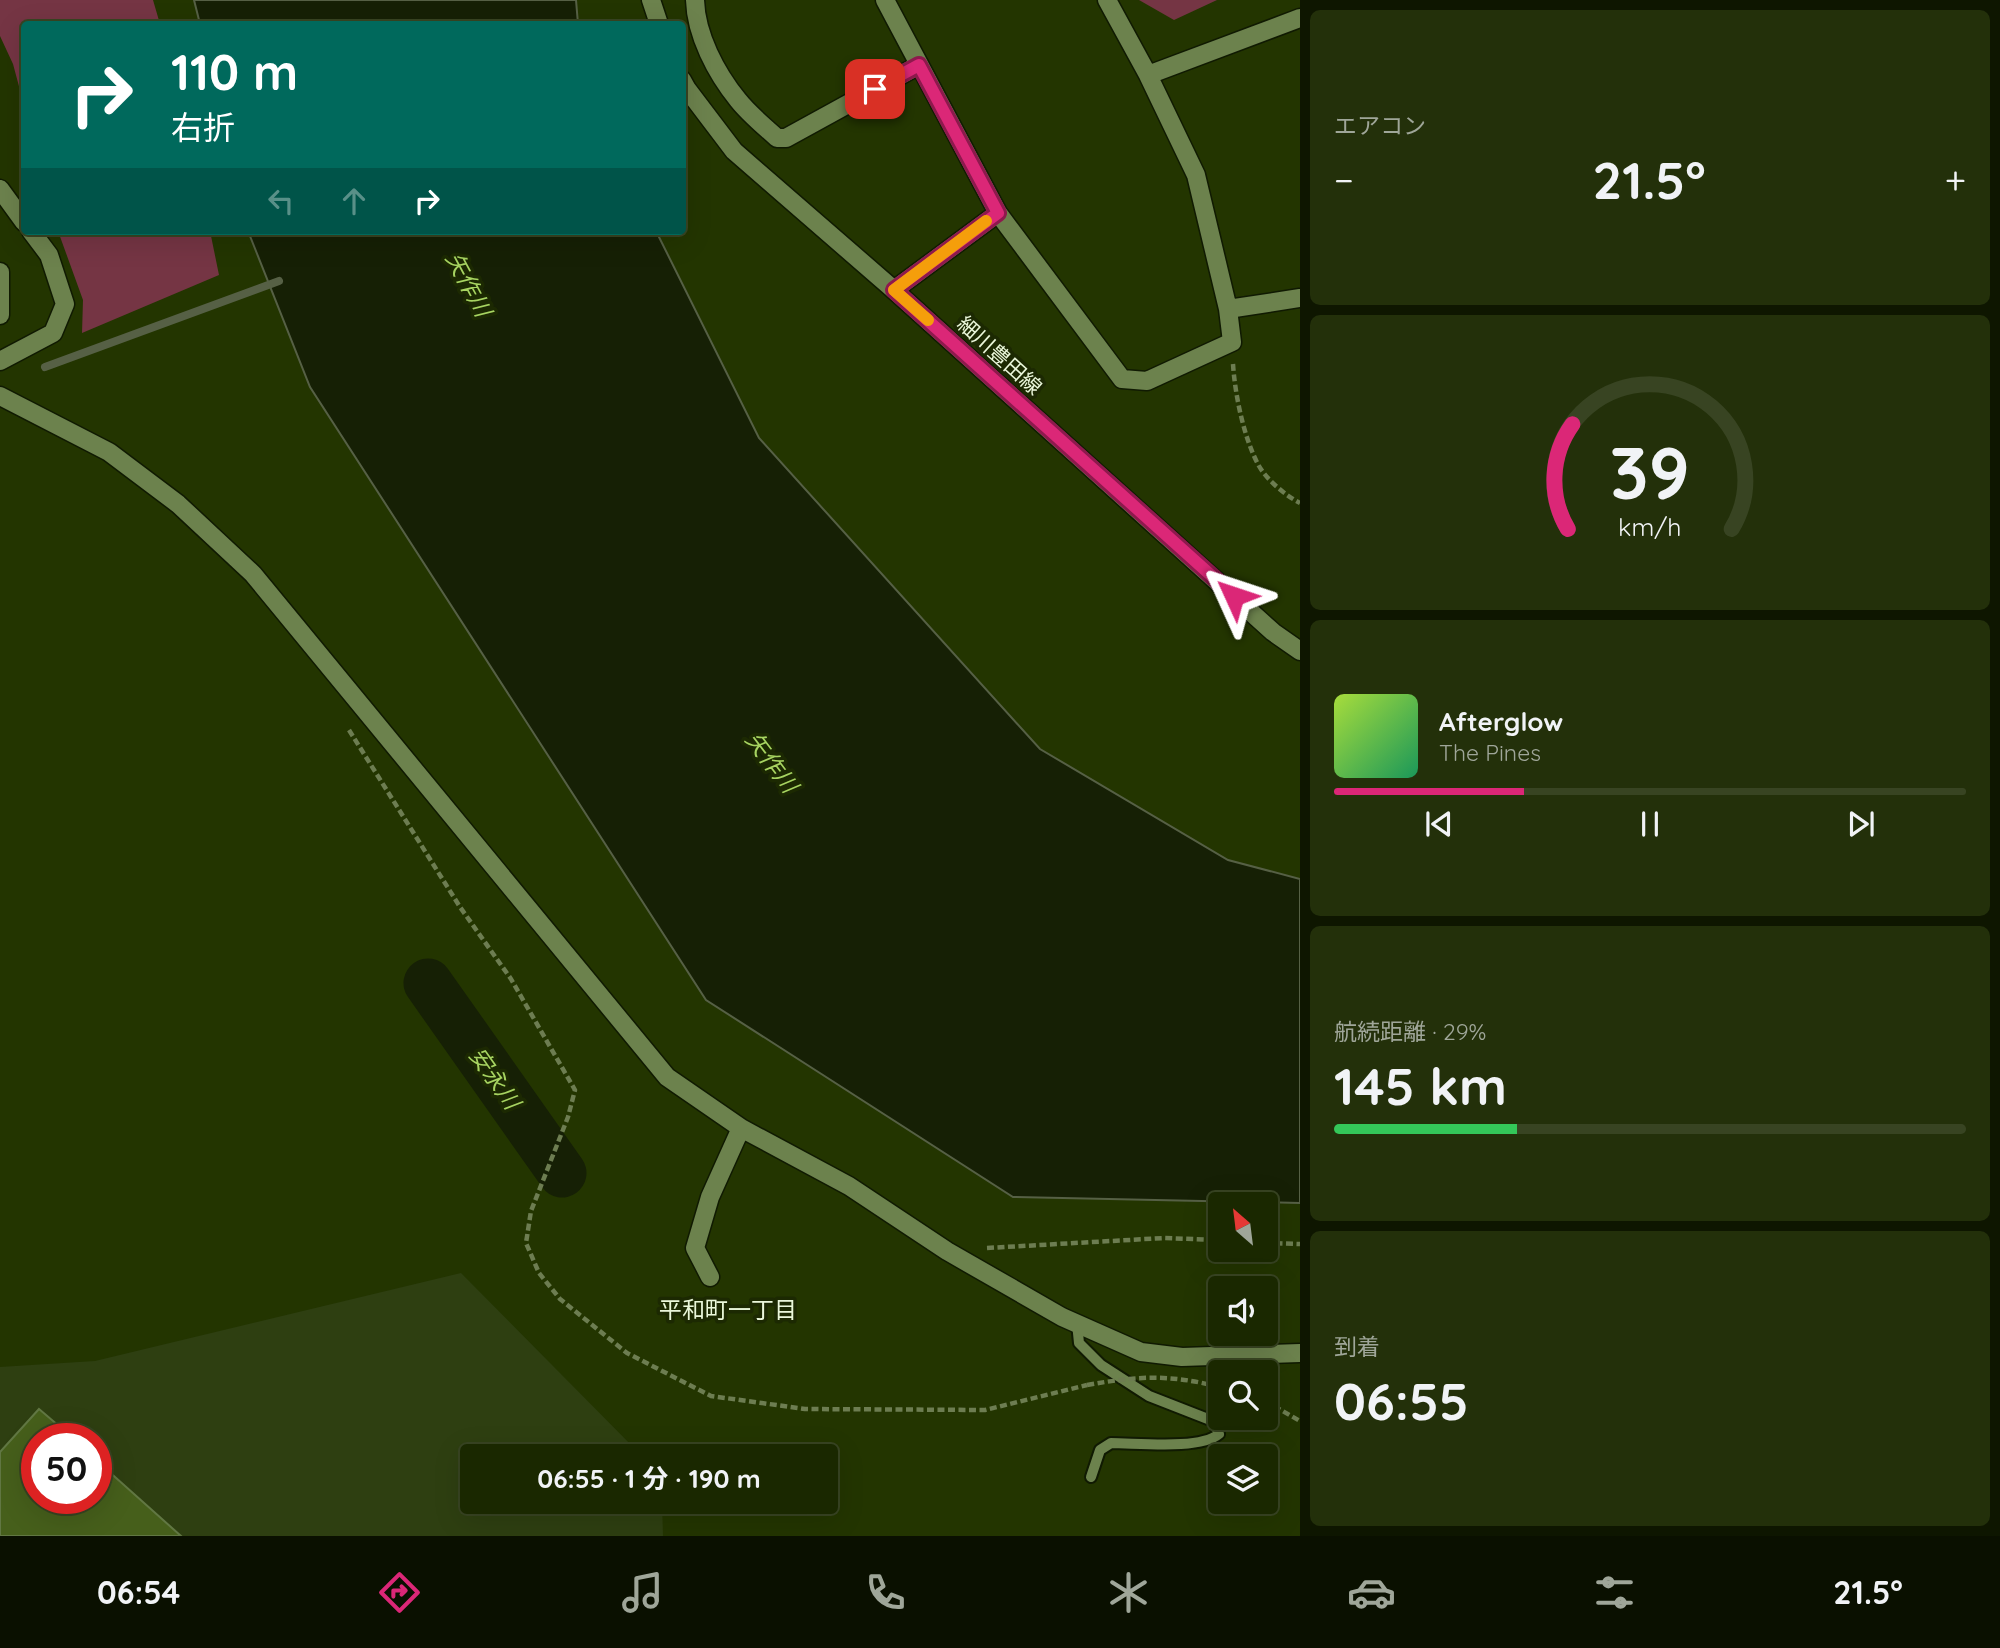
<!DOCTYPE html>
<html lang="ja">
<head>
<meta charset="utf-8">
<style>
  :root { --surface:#1a2800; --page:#23300a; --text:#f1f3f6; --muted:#9fa699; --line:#384422; --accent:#db2777 }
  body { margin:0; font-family:Quicksand,"Noto Sans JP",sans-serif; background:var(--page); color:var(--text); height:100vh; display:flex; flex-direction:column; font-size:26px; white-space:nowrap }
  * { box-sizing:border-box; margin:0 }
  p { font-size:23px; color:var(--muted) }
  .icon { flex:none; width:38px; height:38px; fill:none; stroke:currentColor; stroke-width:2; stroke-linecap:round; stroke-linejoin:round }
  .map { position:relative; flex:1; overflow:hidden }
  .details { display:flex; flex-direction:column; gap:10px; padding:10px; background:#0e1600; width:700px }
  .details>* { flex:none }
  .banner { position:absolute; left:21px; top:21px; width:665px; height:214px; border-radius:7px; box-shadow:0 7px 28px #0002,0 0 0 2px var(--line); background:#00695c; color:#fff; overflow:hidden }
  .needle { width:46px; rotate:332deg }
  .controls { position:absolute; left:1208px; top:1192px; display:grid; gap:14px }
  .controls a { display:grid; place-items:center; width:70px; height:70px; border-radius:7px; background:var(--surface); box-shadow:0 7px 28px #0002,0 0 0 2px var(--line); font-size:35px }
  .speed { position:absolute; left:21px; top:1423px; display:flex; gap:14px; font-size:35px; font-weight:700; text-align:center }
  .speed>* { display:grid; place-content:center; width:91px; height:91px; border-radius:50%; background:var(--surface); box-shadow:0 7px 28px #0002,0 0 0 2px var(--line); line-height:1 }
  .speed .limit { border:10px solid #d22; background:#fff; color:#111 }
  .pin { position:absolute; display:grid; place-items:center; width:60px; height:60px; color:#fff; margin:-30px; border-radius:14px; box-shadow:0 4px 10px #0006 }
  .me { position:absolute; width:77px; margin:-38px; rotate:312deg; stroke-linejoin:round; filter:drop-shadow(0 0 5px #0008) }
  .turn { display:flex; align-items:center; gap:24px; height:147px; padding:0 35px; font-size:32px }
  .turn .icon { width:91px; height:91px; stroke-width:2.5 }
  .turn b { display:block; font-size:49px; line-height:60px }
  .lanes { display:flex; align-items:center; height:66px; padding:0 35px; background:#0003; justify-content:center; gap:35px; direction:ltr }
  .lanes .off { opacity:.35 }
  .big { font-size:52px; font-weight:700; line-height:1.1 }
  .details .widget { flex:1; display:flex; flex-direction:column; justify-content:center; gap:10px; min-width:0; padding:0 24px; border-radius:10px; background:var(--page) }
  .details .dial { align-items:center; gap:0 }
  .dial svg { height:182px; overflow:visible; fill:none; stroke:var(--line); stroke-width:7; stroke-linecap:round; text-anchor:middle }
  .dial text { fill:var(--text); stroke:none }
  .song { display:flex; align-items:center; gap:21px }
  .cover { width:84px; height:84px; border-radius:10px; background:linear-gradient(135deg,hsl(80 70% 55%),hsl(150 70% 35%)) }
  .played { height:7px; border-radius:4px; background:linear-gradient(90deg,var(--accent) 30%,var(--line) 30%) }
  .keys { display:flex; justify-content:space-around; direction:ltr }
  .heat { display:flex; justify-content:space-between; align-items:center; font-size:38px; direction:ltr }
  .charge { height:10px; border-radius:5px; background:linear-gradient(90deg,#34c759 29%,var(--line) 0) }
  .trip { position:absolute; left:460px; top:1444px; width:378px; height:70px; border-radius:7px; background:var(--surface); box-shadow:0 7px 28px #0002,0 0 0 2px var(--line); font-weight:700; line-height:70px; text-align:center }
  .dock { display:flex; height:112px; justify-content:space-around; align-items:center; background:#0a1000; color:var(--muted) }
  .dock .icon { width:49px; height:49px }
  .dock .active { color:var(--accent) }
  .dock b { font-size:32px; color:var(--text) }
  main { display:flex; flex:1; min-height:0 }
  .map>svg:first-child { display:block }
  .built { fill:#2e3f11; fill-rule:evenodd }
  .green { fill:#753544 }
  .water { fill:#162005; stroke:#566045; stroke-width:2 }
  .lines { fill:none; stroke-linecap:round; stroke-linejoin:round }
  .stream { stroke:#566045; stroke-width:8 }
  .river { stroke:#162005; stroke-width:49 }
  .building { fill:#465f1b; stroke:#617743; stroke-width:2 }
  .service-casing { stroke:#101a02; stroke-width:14 }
  .minor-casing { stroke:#101a02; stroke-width:21 }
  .tertiary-casing { stroke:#101a02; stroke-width:21 }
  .secondary-casing { stroke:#101a02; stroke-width:21 }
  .path { stroke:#6d7d51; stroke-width:4.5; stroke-dasharray:7 3.5; stroke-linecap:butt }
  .service { stroke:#6c824d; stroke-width:10 }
  .minor { stroke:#6c824d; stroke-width:18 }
  .tertiary { stroke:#6c824d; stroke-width:18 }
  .secondary { stroke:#6c824d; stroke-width:18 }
  .path-bridge { stroke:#6d7d51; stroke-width:4.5; stroke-dasharray:7 3.5; stroke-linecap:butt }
  .route-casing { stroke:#8e194d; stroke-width:18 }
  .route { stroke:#db2777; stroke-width:12 }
  .slow { stroke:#f59e0b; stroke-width:12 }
  .labels { text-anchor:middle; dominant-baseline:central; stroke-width:7; stroke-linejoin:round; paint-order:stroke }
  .street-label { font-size:21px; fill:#eaf7da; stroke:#1c2902 }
  .water-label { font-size:23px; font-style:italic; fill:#a7d461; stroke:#1c2902 }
  .neighbourhood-label { font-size:23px; fill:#eaf7da; stroke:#1c2902 }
</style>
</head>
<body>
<main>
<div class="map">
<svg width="1300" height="1536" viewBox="0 0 1300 1536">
  <rect width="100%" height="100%" fill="#233500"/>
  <path class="built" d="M 461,1273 L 642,1456 L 472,1456 L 472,1502 L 662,1502 L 663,1536 L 0,1536 L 0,1367 L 95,1361 ZM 37,1438 L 96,1438 L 96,1498 L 37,1498 Z"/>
  <path class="green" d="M 0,0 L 153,0 L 160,24 L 24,24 L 24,105 L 13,64 L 0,36 Z
    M 1139,0 L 1217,0 L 1174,20 Z
    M 58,231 L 210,231 L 219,275 L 82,333 L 83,300 Z"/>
  <path class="water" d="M 194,0 L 576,0 L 578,24 L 200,24 Z
    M 248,231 L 656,231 L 759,438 L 1040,749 L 1228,860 L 1300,879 L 1300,1203 L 1013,1197 L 706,1000 L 310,387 Z"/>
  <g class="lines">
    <path class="stream" d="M 45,367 L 279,281"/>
    <path class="river" d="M 428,983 L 562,1173"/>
  </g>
  <path class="building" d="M 39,1409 L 73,1438 L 37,1438 L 37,1498 L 96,1498 L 96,1460 L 181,1536 L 0,1536 L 0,1452 Z"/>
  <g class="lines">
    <g class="service-casing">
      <path id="service" d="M 1077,1323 L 1079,1343 L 1101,1365 L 1149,1396 L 1213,1421 L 1219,1434 C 1200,1450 1138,1443 1111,1443 L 1100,1450 L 1091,1477"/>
    </g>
    <g class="minor-casing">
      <path id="minor" d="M 695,0 C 696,35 716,73 738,100 C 749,114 764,126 777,138 L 786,138 L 919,65
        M 885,0 L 998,213 L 1122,379 L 1147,381 L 1232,342 L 1228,309 L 1300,298
        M 1107,0 L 1148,75 L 1300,18
        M 1148,75 L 1196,175 L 1228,309
        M 0,189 L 24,222
        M 894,290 L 998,213
        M 0,361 L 53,333 L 65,304 L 49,255 L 31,231
        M 0,396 L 109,452 L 178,504 L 253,574 L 667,1077 L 741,1128 L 849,1186 L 947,1251 L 1062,1317 L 1141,1352 L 1182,1357 L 1300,1353
        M 710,1277 L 695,1248 L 710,1197 L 741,1128"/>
    </g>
    <g class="tertiary-casing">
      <path id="tertiary" d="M 0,272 L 0,315"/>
    </g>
    <g class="secondary-casing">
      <path id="secondary" d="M 651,0 L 659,24
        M 682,80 L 687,89 L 734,151 L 894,290 L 1273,632 L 1300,651"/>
    </g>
    <path class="path" d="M 1233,364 C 1235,395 1244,439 1259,466 C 1267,480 1286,496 1300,503
      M 349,730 L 460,907 L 511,979 L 575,1090 L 568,1117 L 531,1211 L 526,1243 L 539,1273 L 560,1299 L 627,1353 L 711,1396 L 805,1409 L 985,1410 L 1087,1385
      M 1265,1243 L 1300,1244
      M 987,1248 L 1164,1238 L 1220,1240
      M 1265,1401 L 1300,1421"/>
    <use href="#service" class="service"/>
    <use href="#minor" class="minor"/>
    <use href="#tertiary" class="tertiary"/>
    <use href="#secondary" class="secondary"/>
    <path class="path-bridge" d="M 1087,1385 C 1139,1376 1168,1374 1220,1387"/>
  </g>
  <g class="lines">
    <g class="route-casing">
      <path id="route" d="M 875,89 L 919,65 L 998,213 L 894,290 L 1234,596"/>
    </g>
    <use href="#route" class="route"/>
    <path class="slow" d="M 928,320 L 894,290 L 986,221"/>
  </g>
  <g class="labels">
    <g class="street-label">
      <text transform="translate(1000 355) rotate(42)">細川豊田線</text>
    </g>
    <g class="water-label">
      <text transform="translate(469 284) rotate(62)">矢作川</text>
      <text transform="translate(772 762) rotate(53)">矢作川</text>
      <text transform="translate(495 1078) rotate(55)">安永川</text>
    </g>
    <g class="neighbourhood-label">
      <text x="728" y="1309">平和町一丁目</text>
    </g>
  </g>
</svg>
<div class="controls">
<a><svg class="needle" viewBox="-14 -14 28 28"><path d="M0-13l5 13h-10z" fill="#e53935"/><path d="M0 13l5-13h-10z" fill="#9fa699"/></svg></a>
<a><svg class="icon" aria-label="sound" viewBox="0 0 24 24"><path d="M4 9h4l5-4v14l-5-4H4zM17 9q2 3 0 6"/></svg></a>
<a><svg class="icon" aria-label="search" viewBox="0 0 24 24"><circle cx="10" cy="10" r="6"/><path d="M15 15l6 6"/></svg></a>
<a><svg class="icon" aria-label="layers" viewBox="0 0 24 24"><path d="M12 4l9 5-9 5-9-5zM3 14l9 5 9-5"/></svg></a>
</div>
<div class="speed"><div class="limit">50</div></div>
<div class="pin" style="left:875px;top:89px;background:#d93025"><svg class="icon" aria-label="arrive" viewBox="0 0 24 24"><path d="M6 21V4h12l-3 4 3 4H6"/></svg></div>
<svg class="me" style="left:1234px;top:596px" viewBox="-20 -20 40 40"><path d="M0-17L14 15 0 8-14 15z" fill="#db2777" stroke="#fff" stroke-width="4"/></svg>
<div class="trip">06:55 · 1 分 · 190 m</div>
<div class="banner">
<div class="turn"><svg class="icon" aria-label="right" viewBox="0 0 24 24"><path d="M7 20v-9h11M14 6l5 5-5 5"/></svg><div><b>110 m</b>右折</div></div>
<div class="lanes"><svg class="icon off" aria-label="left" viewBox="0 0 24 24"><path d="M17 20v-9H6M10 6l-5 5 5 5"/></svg><svg class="icon off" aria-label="ahead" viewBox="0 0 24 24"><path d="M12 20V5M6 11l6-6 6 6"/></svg><svg class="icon" aria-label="right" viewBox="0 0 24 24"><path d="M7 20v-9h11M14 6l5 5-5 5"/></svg></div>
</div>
</div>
<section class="details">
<div class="widget"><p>エアコン</p>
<div class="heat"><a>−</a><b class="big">21.5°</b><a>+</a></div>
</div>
<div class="widget dial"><svg viewBox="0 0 100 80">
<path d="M14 69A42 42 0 1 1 86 69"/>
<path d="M14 69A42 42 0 0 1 16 23" stroke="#db2777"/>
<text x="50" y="56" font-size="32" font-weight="700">39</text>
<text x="50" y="72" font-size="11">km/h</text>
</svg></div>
<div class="widget">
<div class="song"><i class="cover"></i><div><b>Afterglow</b><p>The Pines</p></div></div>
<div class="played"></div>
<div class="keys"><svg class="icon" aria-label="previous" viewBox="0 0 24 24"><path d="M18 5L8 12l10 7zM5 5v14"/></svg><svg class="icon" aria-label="pause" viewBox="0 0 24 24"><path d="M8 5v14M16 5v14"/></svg><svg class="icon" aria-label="next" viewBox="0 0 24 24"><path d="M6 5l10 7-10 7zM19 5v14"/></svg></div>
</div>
<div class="widget"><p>航続距離 · 29%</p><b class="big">145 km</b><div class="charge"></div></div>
<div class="widget"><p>到着</p><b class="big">06:55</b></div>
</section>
</main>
<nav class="dock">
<b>06:54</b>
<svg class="icon active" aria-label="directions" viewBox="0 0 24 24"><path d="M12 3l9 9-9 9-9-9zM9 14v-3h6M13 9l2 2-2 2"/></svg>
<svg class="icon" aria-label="music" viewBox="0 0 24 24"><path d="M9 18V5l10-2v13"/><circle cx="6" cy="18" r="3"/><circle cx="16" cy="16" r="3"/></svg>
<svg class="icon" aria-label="phone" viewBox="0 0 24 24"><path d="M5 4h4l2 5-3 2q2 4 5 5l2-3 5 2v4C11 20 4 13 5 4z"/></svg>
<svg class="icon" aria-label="climate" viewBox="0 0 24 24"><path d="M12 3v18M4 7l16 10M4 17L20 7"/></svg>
<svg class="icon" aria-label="car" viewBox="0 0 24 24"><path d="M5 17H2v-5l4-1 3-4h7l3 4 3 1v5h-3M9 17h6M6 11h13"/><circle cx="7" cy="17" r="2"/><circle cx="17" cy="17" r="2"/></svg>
<svg class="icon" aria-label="filters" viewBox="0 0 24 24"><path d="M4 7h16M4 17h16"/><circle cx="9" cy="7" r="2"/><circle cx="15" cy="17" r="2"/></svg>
<b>21.5°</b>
</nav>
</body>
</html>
